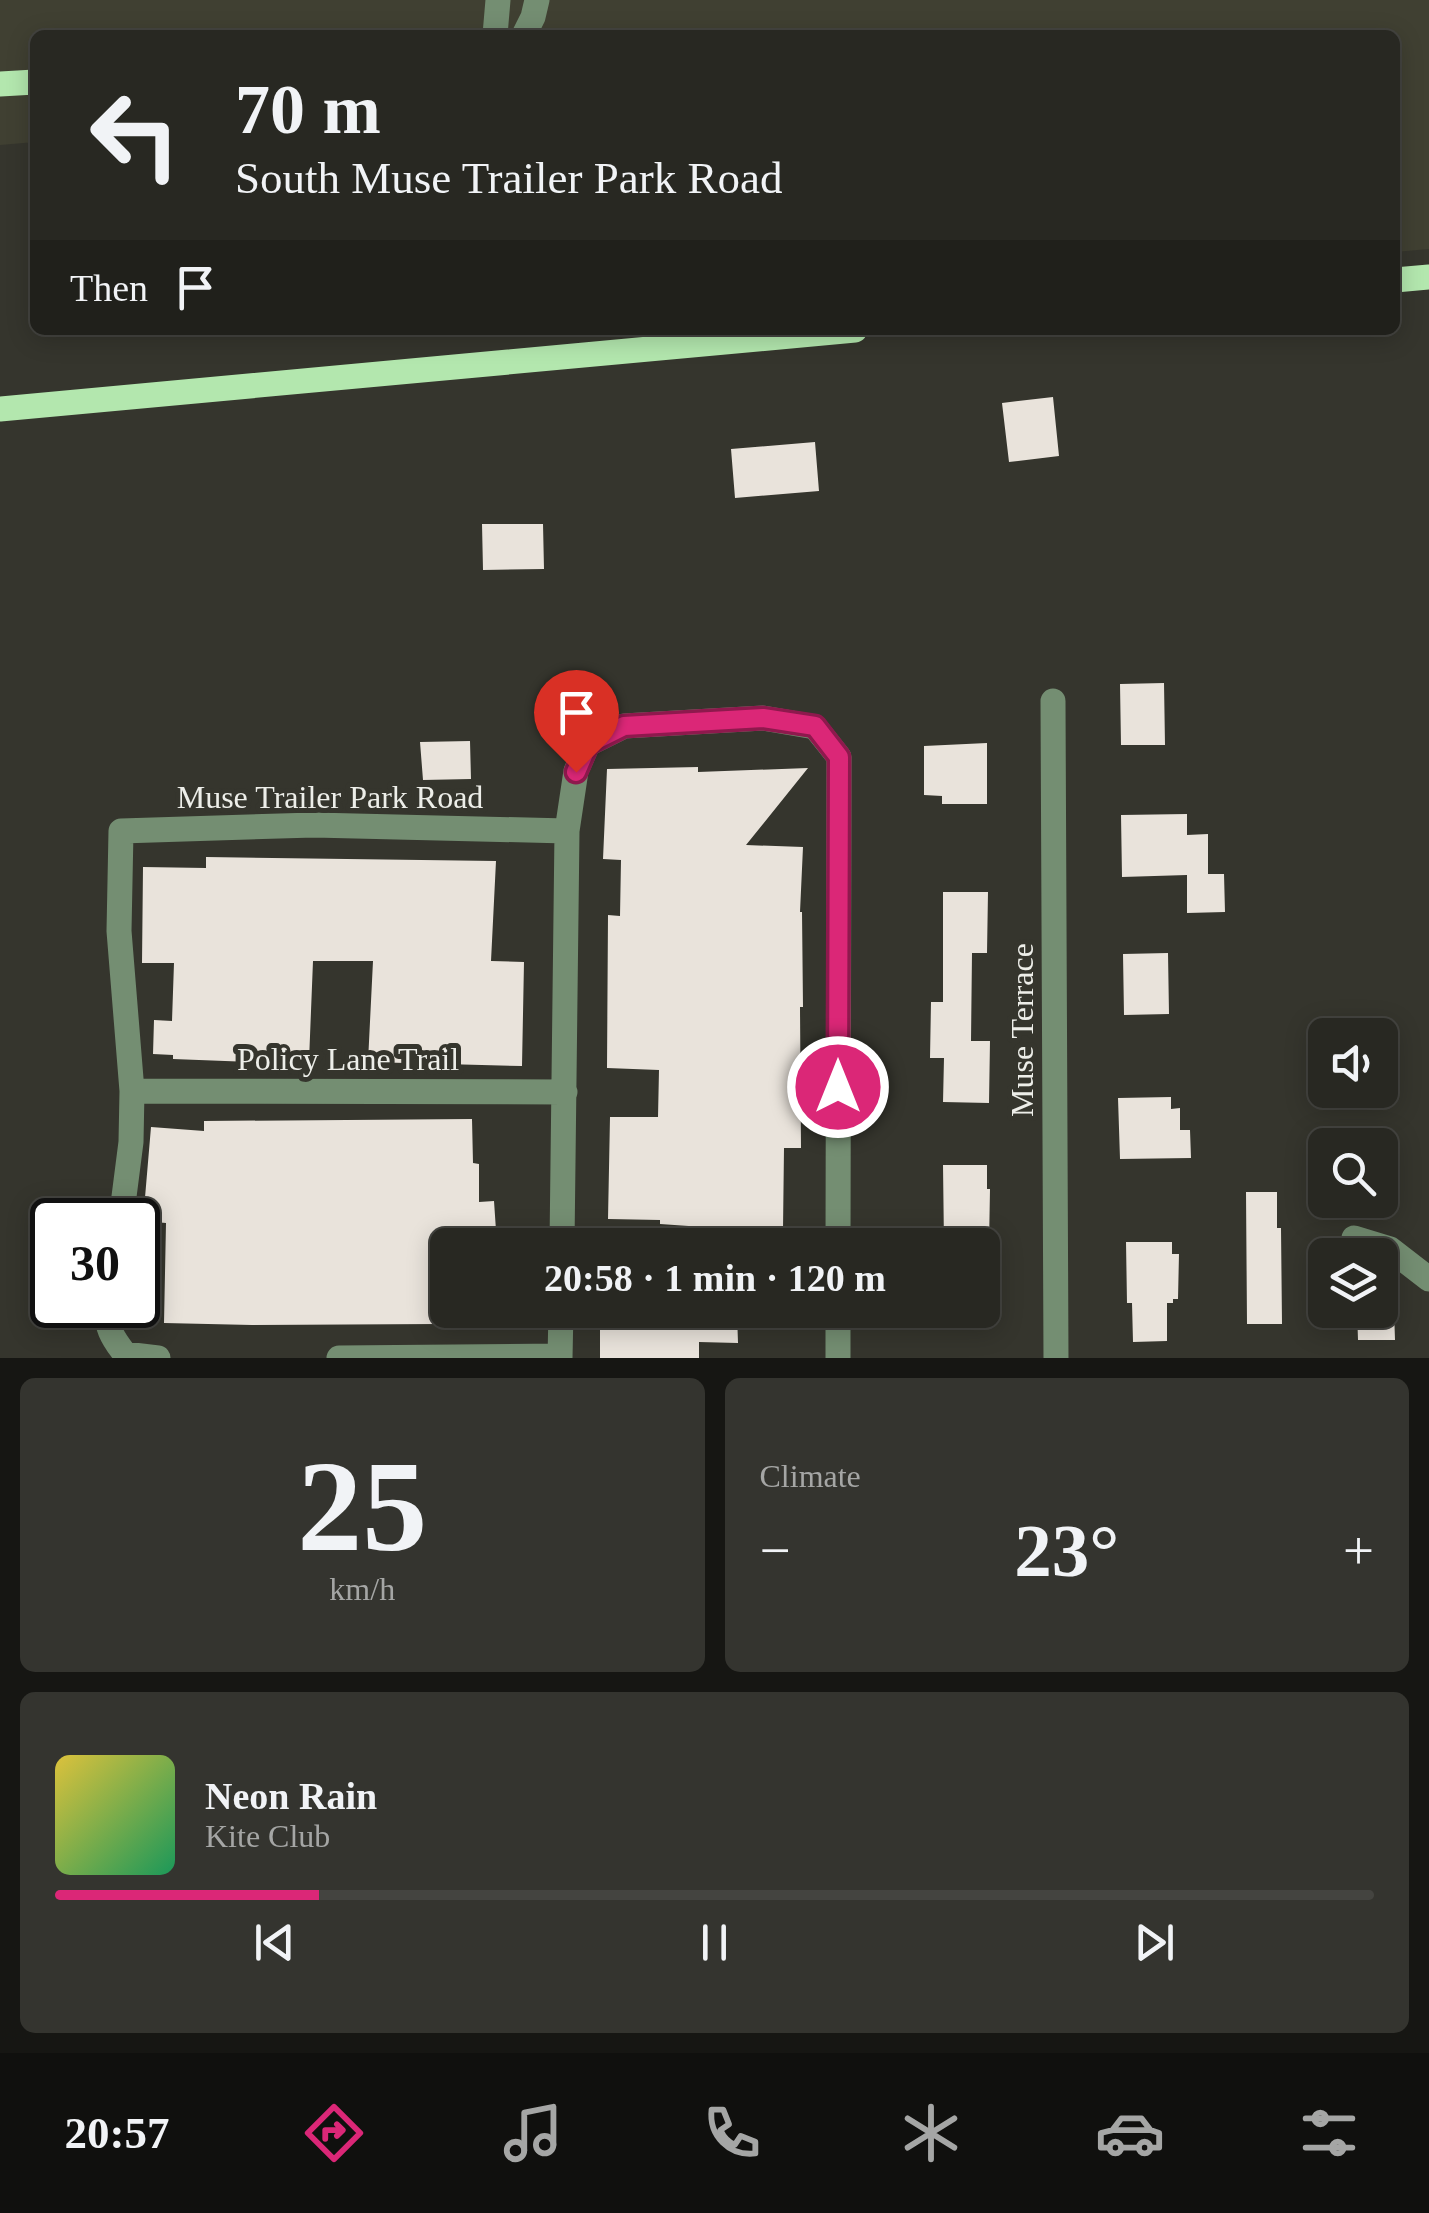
<!DOCTYPE html>
<html lang="en">
<head>
<meta charset="utf-8">
<style>
  :root { --surface:#282822; --page:#34342f; --text:#f1f3f6; --muted:#a5a6a5; --line:#444440; --accent:#db2777 }
  body { margin:0; font-family:Georgia,serif; background:var(--page); color:var(--text); height:100vh; display:flex; flex-direction:column; font-size:38px; white-space:nowrap }
  * { box-sizing:border-box; margin:0 }
  p { font-size:32px; color:var(--muted) }
  .icon { flex:none; width:55px; height:55px; fill:none; stroke:currentColor; stroke-width:2; stroke-linecap:round; stroke-linejoin:round }
  .map { position:relative; height:1358px; overflow:hidden }
  .panel { display:flex; flex-direction:column; gap:20px; padding:20px; background:#161613; flex:1 }
  .panel>* { flex:none }
  .banner { position:absolute; left:30px; top:30px; width:1370px; height:305px; border-radius:15px; box-shadow:0 5px 25px #0003,0 0 0 2px var(--line); background:#282822; color:var(--text); overflow:hidden }
  .controls { position:absolute; left:1308px; top:1018px; display:grid; gap:20px }
  .controls a { display:grid; place-items:center; width:90px; height:90px; border-radius:15px; background:var(--surface); box-shadow:0 5px 25px #0003,0 0 0 2px var(--line); font-size:50px }
  .speed { position:absolute; left:30px; top:1198px; display:flex; gap:20px; font-size:50px; font-weight:700; text-align:center }
  .speed>* { display:grid; place-content:center; width:130px; height:130px; border-radius:50%; background:var(--surface); box-shadow:0 5px 25px #0003,0 0 0 2px var(--line); line-height:1 }
  .speed .limit { border:5px solid #111; border-radius:15px; background:#fff; color:#111 }
  .pin { position:absolute; display:grid; place-items:center; width:85px; height:85px; color:#fff; margin:-102px -42px; border-radius:50% 50% 50% 0; rotate:-45deg; box-shadow:0 0 10px #0007 }
  .pin .icon { rotate:45deg }
  .me { position:absolute; width:110px; margin:-55px; rotate:0deg; stroke-linejoin:round; filter:drop-shadow(0 0 8px #0008) }
  .turn { display:flex; align-items:center; gap:35px; height:210px; padding:0 40px; font-size:45px }
  .turn .icon { width:130px; height:130px; stroke-width:2.5 }
  .turn b { display:block; font-size:70px; line-height:85px }
  .then { display:flex; align-items:center; height:95px; padding:0 40px; background:#0003; gap:20px; font-size:38px }
  .big { font-size:75px; font-weight:600; line-height:1.1 }
  .panel .widget { flex:1; display:flex; flex-direction:column; justify-content:center; gap:15px; min-width:0; padding:0 35px; border-radius:15px; background:var(--page) }
  .panel .dial { align-items:center; gap:0 }
  .dial b { font-size:130px; line-height:1 }
  .song { display:flex; align-items:center; gap:30px }
  .cover { width:120px; height:120px; border-radius:15px; background:linear-gradient(135deg,hsl(50 70% 55%),hsl(150 70% 35%)) }
  .played { height:10px; border-radius:5px; background:linear-gradient(90deg,var(--accent) 20%,var(--line) 20%) }
  .keys { display:flex; justify-content:space-around; direction:ltr }
  .heat { display:flex; justify-content:space-between; align-items:center; font-size:55px; direction:ltr }
  .panel .tiles { flex:1; display:grid; gap:20px; grid-template-columns:1fr 1fr }
  .widget:last-child { grid-column:span 2 }
  .trip { position:absolute; left:430px; top:1228px; width:570px; height:100px; border-radius:15px; background:var(--surface); box-shadow:0 5px 25px #0003,0 0 0 2px var(--line); font-weight:600; line-height:100px; text-align:center }
  .menu { display:flex; height:160px; justify-content:space-around; align-items:center; background:#10100e; color:var(--muted) }
  .menu .icon { width:70px; height:70px }
  .menu .active { color:var(--accent) }
  .menu b { font-size:45px; color:var(--text) }
  .map>svg:first-child { display:block }
  .built { fill:#404032 }
  .building { fill:#e9e3db }
  .lines { fill:none; stroke-linecap:round; stroke-linejoin:round }
  .minor { stroke:#748e72; stroke-width:25 }
  .major { stroke:#b3e7ae; stroke-width:25 }
  .route-casing { stroke:#8e194d; stroke-width:25 }
  .route { stroke:#db2777; stroke-width:18 }
  .labels { text-anchor:middle; dominant-baseline:central; stroke-width:10; stroke-linejoin:round; paint-order:stroke }
  .street-label { font-size:32px; fill:#edeee9; stroke:#35352d }
</style>
</head>
<body>
<div class="map">
<svg width="1429" height="1358" viewBox="0 0 1429 1358">
  <rect width="100%" height="100%" fill="#35352d"/>
  <path class="built" d="M 0,0 L 1429,0 L 1429,249 L 1395,252 L 1395,35 L 35,35 L 35,142 L 0,145 Z"/>
  <path class="building" d="M 1053,397 L 1059,456 L 1009,462 L 1002,403 Z
    M 815,442 L 819,491 L 735,498 L 731,449 Z
    M 482,524 L 543,524 L 544,569 L 483,570 Z
    M 1164,683 L 1165,745 L 1121,745 L 1120,684 Z
    M 470,741 L 471,779 L 423,780 L 420,742 Z
    M 987,743 L 987,804 L 942,804 L 942,796 L 924,795 L 924,746 Z
    M 698,767 L 698,772 L 808,768 L 746,845 L 803,847 L 800,912 L 802,912 L 803,1007 L 800,1007 L 801,1148 L 784,1148 L 783,1229 L 703,1230 L 703,1227 L 660,1224 L 660,1220 L 608,1219 L 610,1117 L 658,1117 L 659,1070 L 607,1068 L 608,915 L 620,916 L 621,860 L 603,859 L 607,769 Z
    M 1187,814 L 1187,835 L 1208,834 L 1208,874 L 1224,874 L 1225,912 L 1187,913 L 1187,875 L 1122,877 L 1121,815 Z
    M 206,857 L 496,861 L 491,961 L 524,962 L 522,1066 L 368,1062 L 373,961 L 313,961 L 309,1061 L 251,1059 L 251,1062 L 173,1059 L 173,1055 L 153,1054 L 154,1020 L 172,1021 L 174,963 L 142,963 L 143,867 L 206,868 Z
    M 943,892 L 988,892 L 987,953 L 972,953 L 971,1041 L 990,1041 L 989,1103 L 943,1102 L 944,1058 L 930,1058 L 931,1002 L 943,1002 Z
    M 1168,953 L 1169,1014 L 1124,1015 L 1123,954 Z
    M 1171,1097 L 1171,1109 L 1180,1108 L 1180,1130 L 1190,1130 L 1191,1158 L 1120,1159 L 1118,1098 Z
    M 472,1119 L 473,1163 L 479,1164 L 479,1202 L 494,1201 L 497,1245 L 436,1245 L 439,1324 L 252,1325 L 164,1323 L 166,1223 L 143,1221 L 151,1127 L 204,1131 L 204,1121 Z
    M 943,1165 L 987,1165 L 987,1189 L 990,1189 L 989,1245 L 944,1245 Z
    M 1246,1192 L 1277,1192 L 1277,1228 L 1281,1228 L 1282,1324 L 1247,1324 Z
    M 1126,1242 L 1172,1242 L 1172,1254 L 1179,1254 L 1178,1299 L 1173,1299 L 1173,1303 L 1167,1303 L 1167,1341 L 1133,1342 L 1132,1303 L 1127,1303 Z
    M 1357,1310 L 1394,1310 L 1395,1340 L 1358,1340 Z
    M 600,1311 L 737,1313 L 738,1343 L 699,1342 L 699,1358 L 600,1358 Z"/>
  <g class="lines">
    <path class="minor" d="M 495,35 L 498,0
      M 524,35 L 533,17 L 537,0
      M 1053,701 L 1056,1358
      M 567,831 L 576,771 L 588,744 L 624,726 L 763,718 L 815,727 L 839,757 L 838,1245
      M 132,1091 L 565,1092
      M 121,1220 L 131,1142 L 132,1091 L 119,931 L 121,831 L 314,825 L 567,831 L 562,1245
      M 1354,1238 L 1390,1249 L 1429,1279
      M 108,1305 C 104,1325 113,1339 125,1354 L 158,1358
      M 339,1358 L 560,1356
      M 560,1358 L 561,1310
      M 838,1358 L 838,1310"/>
    <path class="major" d="M 0,84 L 35,82
      M 1395,280 L 1429,277
      M 0,409 L 855,330"/>
  </g>
  <g class="lines">
    <g class="route-casing">
      <path id="route" d="M 576,772 L 588,744 L 624,726 L 763,718 L 815,726 L 839,757 L 838,1087"/>
    </g>
    <use href="#route" class="route"/>
  </g>
  <g class="labels">
    <g class="street-label">
      <text x="330" y="797">Muse Trailer Park Road</text>
      <text transform="translate(1022 1030) rotate(-90)">Muse Terrace</text>
      <text x="348" y="1059">Policy Lane Trail</text>
    </g>
  </g>
</svg>
<div class="controls">
<a><svg class="icon" aria-label="sound" viewBox="0 0 24 24"><path d="M4 9h4l5-4v14l-5-4H4zM17 9q2 3 0 6"/></svg></a>
<a><svg class="icon" aria-label="search" viewBox="0 0 24 24"><circle cx="10" cy="10" r="6"/><path d="M15 15l6 6"/></svg></a>
<a><svg class="icon" aria-label="layers" viewBox="0 0 24 24"><path d="M12 4l9 5-9 5-9-5zM3 14l9 5 9-5"/></svg></a>
</div>
<div class="speed"><div class="limit">30</div></div>
<div class="pin" style="left:576px;top:772px;background:#d93025"><svg class="icon" aria-label="arrive" viewBox="0 0 24 24"><path d="M6 21V4h12l-3 4 3 4H6"/></svg></div>
<svg class="me" style="left:838px;top:1087px" viewBox="-20 -20 40 40"><circle r="17" fill="#db2777" stroke="#fff" stroke-width="3"/><path d="M0-11L8 9 0 5-8 9z" fill="#fff"/></svg>
<div class="trip">20:58 · 1 min · 120 m</div>
<div class="banner">
<div class="turn"><svg class="icon" aria-label="left" viewBox="0 0 24 24"><path d="M17 20v-9H6M10 6l-5 5 5 5"/></svg><div><b>70 m</b>South Muse Trailer Park Road</div></div>
<div class="then">Then<svg class="icon" aria-label="arrive" viewBox="0 0 24 24"><path d="M6 21V4h12l-3 4 3 4H6"/></svg></div>
</div>
</div>
<section class="panel">
<div class="tiles">
<div class="widget dial"><b>25</b><p>km/h</p></div>
<div class="widget"><p>Climate</p>
<div class="heat"><a>−</a><b class="big">23°</b><a>+</a></div>
</div>
<div class="widget">
<div class="song"><i class="cover"></i><div><b>Neon Rain</b><p>Kite Club</p></div></div>
<div class="played"></div>
<div class="keys"><svg class="icon" aria-label="previous" viewBox="0 0 24 24"><path d="M18 5L8 12l10 7zM5 5v14"/></svg><svg class="icon" aria-label="pause" viewBox="0 0 24 24"><path d="M8 5v14M16 5v14"/></svg><svg class="icon" aria-label="next" viewBox="0 0 24 24"><path d="M6 5l10 7-10 7zM19 5v14"/></svg></div>
</div>
</div>
</section>
<nav class="menu">
<b>20:57</b>
<svg class="icon active" aria-label="directions" viewBox="0 0 24 24"><path d="M12 3l9 9-9 9-9-9zM9 14v-3h6M13 9l2 2-2 2"/></svg>
<svg class="icon" aria-label="music" viewBox="0 0 24 24"><path d="M9 18V5l10-2v13"/><circle cx="6" cy="18" r="3"/><circle cx="16" cy="16" r="3"/></svg>
<svg class="icon" aria-label="phone" viewBox="0 0 24 24"><path d="M5 4h4l2 5-3 2q2 4 5 5l2-3 5 2v4C11 20 4 13 5 4z"/></svg>
<svg class="icon" aria-label="climate" viewBox="0 0 24 24"><path d="M12 3v18M4 7l16 10M4 17L20 7"/></svg>
<svg class="icon" aria-label="car" viewBox="0 0 24 24"><path d="M5 17H2v-5l4-1 3-4h7l3 4 3 1v5h-3M9 17h6M6 11h13"/><circle cx="7" cy="17" r="2"/><circle cx="17" cy="17" r="2"/></svg>
<svg class="icon" aria-label="filters" viewBox="0 0 24 24"><path d="M4 7h16M4 17h16"/><circle cx="9" cy="7" r="2"/><circle cx="15" cy="17" r="2"/></svg>
</nav>
</body>
</html>
